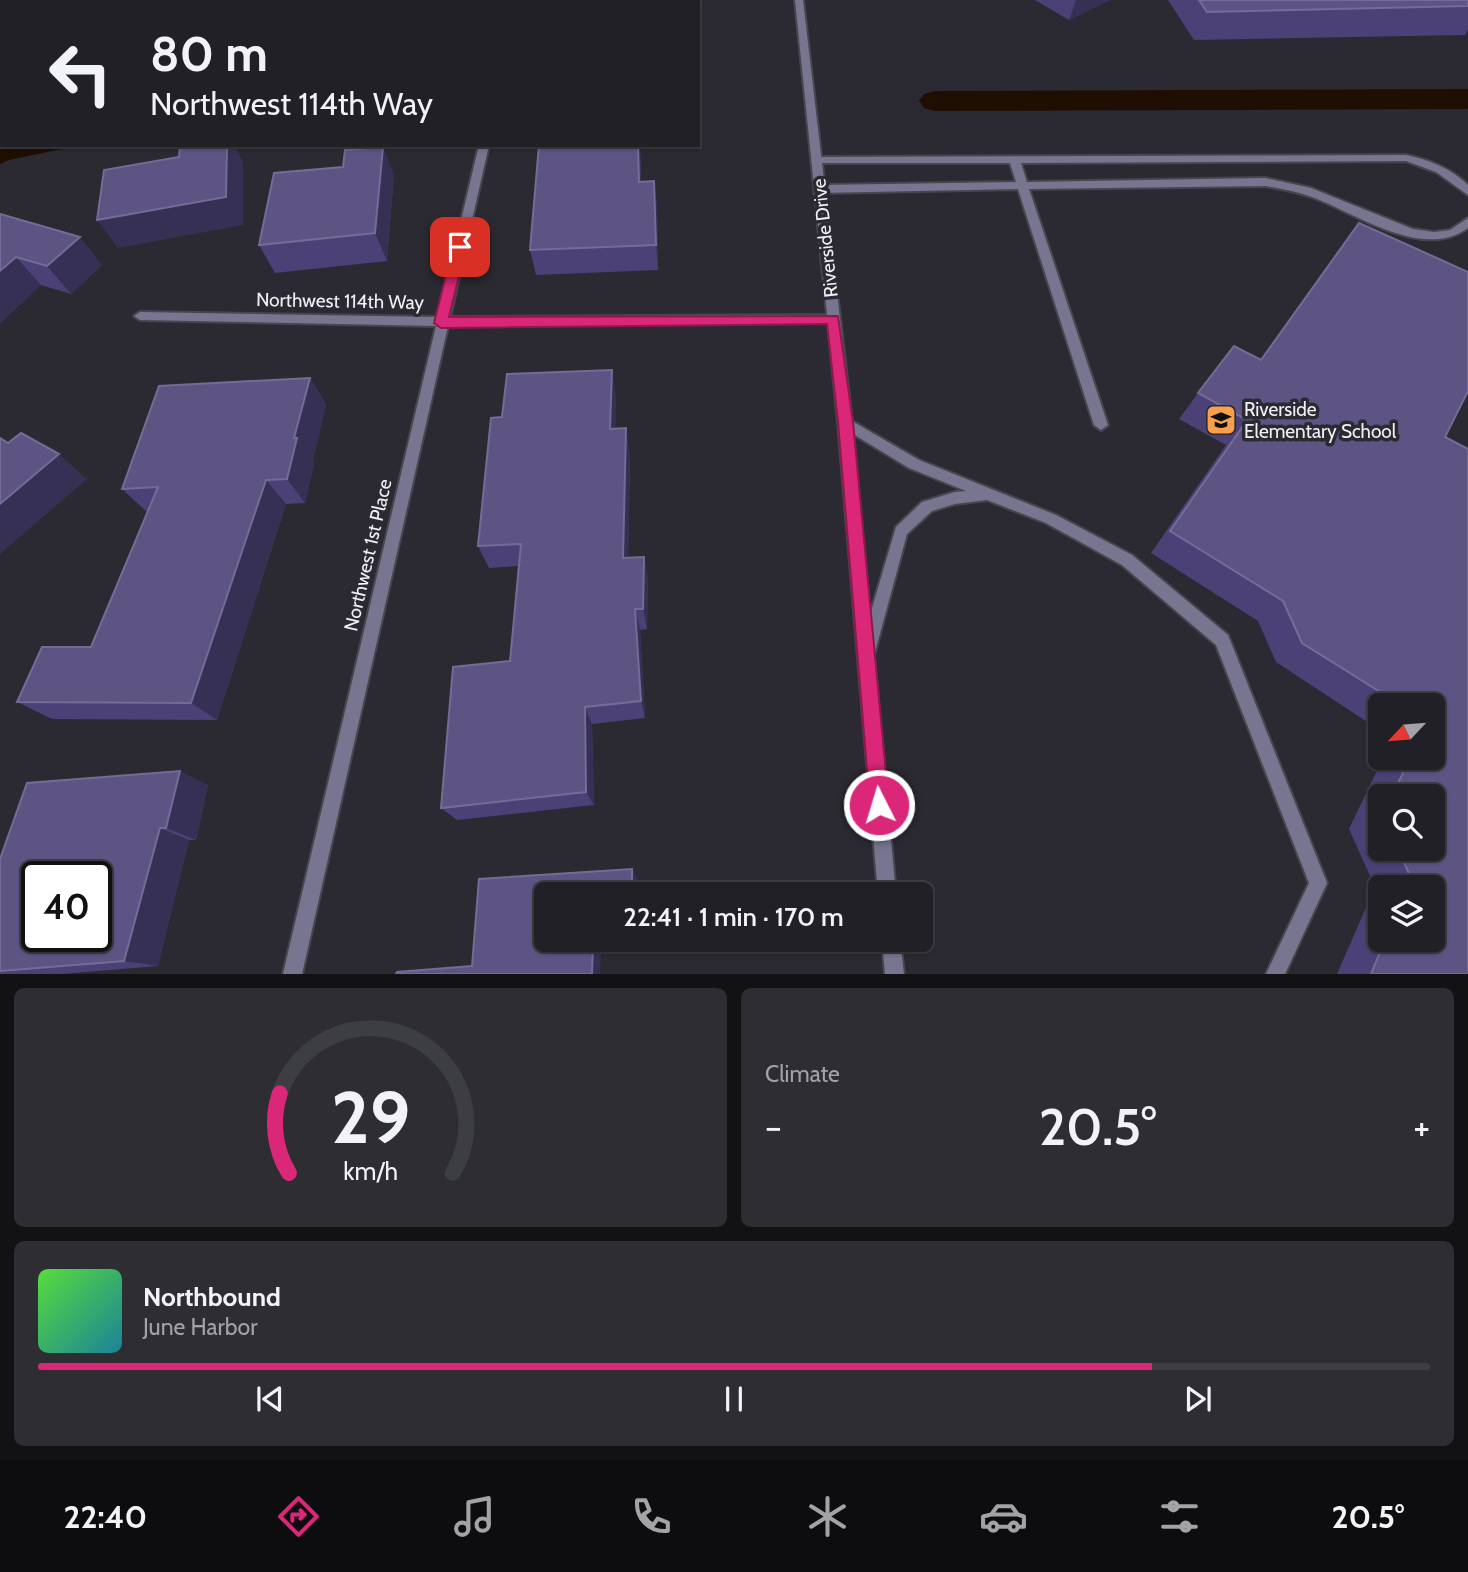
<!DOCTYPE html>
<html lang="en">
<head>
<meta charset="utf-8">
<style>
  :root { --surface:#202026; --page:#2d2d32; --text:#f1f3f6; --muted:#a2a3a7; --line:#3d3e43; --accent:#db2777 }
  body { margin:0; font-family:Cabin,sans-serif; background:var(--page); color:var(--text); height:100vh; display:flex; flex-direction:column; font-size:26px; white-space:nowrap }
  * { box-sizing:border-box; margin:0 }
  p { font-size:23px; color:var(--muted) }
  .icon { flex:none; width:38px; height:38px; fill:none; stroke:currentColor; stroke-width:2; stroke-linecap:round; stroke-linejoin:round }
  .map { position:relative; height:974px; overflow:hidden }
  .details { display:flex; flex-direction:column; gap:14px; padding:14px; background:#121215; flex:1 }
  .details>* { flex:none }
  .top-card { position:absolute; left:0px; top:0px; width:700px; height:147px; box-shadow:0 2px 5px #0004,0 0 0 2px var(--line); background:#202026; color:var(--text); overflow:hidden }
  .needle { width:46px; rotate:244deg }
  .fabs { position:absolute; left:1368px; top:693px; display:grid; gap:14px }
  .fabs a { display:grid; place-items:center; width:77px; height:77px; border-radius:10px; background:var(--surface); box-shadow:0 2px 5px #0004,0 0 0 2px var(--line); font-size:35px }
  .speed { position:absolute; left:21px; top:861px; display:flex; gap:14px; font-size:35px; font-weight:700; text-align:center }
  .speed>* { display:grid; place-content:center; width:91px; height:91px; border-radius:50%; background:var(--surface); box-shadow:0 2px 5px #0004,0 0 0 2px var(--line); line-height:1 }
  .speed .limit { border:4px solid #111; border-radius:10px; background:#fff; color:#111 }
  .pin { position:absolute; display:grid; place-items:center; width:60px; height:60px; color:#fff; margin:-30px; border-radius:14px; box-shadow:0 4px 10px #0006 }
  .me { position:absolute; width:77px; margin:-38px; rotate:355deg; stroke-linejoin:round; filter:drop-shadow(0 0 5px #0008) }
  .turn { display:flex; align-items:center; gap:24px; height:147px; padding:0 35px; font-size:32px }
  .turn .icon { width:91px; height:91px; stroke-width:2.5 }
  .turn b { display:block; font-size:49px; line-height:60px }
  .big { font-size:52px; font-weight:600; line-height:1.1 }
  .details .widget { flex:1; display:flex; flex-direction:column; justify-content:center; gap:10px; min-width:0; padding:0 24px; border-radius:10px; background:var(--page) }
  .details .dial { align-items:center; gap:0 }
  .dial svg { height:182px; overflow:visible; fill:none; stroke:var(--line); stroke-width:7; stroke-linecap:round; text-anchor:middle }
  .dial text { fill:var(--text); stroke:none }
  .song { display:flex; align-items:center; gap:21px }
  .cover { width:84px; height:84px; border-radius:10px; background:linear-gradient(135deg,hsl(110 70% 55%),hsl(190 70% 35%)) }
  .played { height:7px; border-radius:4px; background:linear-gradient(90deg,var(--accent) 80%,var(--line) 80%) }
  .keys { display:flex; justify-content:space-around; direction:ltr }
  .heat { display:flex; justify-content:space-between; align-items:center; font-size:38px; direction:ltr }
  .details .tiles { flex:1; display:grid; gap:14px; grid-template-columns:1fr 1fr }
  .widget:last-child { grid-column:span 2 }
  .trip { position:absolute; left:534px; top:882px; width:399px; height:70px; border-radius:10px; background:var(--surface); box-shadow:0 2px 5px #0004,0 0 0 2px var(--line); font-weight:600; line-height:70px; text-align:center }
  .dock { display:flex; height:112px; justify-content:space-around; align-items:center; background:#0d0d0f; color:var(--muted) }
  .dock .icon { width:49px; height:49px }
  .dock .current { color:var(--accent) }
  .dock b { font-size:32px; color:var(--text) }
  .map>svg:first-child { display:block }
  .water { fill:#1f0e02 }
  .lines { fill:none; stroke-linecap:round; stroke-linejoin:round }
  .canal { fill:#1f0e02; fill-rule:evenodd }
  .service-casing { stroke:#47464d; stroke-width:4 }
  .minor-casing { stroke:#47464d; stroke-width:4 }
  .tertiary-casing { stroke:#47464d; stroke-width:4 }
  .service { fill:#787591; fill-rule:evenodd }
  .minor { fill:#787591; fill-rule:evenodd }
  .tertiary { fill:#787591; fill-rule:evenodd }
  .wall { fill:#4b4177; fill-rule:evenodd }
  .shaded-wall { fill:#373055 }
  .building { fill:#5d5484; stroke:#746c96; stroke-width:2; fill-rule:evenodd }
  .route { fill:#db2777; stroke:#8e194d; stroke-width:2 }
  .labels { text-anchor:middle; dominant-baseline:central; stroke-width:7; stroke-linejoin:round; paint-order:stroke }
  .street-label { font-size:19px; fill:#f0f0f6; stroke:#2b2a32 }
  .poi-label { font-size:19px; fill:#f0f0f6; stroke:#2b2a32; text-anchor:start }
</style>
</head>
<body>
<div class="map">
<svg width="1468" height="974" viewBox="0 0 1468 974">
  <rect width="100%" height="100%" fill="#2b2a32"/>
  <path class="water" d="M 0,35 L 2,145 L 81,145 L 9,160 L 0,164 Z"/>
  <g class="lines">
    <path class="canal" d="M 1468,89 L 1468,109 L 935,111 L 924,108 L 919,101 L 924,94 L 935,91 Z"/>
    <g class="service-casing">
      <path id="service" d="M 1406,155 C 1430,160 1450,168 1468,185 L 1468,195 L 1436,172 L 1406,161 L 1021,163 L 1027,182 L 1265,178 L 1311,188 L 1413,229 L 1434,232 L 1450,230 L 1468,218 L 1468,228 C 1424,260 1360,216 1317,199 C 1300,192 1283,189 1265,186 L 1029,189 L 1108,425 L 1101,430 L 1094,425 L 1018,189 L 820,193 L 815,189 L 820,185 L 1016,182 L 1010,163 L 817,163 L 812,160 L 817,157 Z
        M 845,417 L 919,460 L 1056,515 L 1132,555 L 1228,635 L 1327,883 L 1285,974 L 1266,974 L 1309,883 L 1216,645 L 1122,565 L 1046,523 L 987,500 L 955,504 L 932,511 L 907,534 L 875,652 L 873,657 L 867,659 L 861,657 L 859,652 L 896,527 L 922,502 L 955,492 L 966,491 L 909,468 L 840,426 L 838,422 L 840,418 Z"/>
    </g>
    <g class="minor-casing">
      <path id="minor" d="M 513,0 L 521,0 L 521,2 L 513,2 Z
        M 479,145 L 489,145 L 450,317 L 833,315 L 839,319 L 833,323 L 448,326 L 302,974 L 283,974 L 436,326 L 140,320 L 134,316 L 140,312 L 438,317 Z"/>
    </g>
    <g class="tertiary-casing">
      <path id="tertiary" d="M 795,0 L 803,0 L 852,422 L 896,894 L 878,894 L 838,422 Z
        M 882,940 L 900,940 L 904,974 L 885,974 Z"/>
    </g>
    <use href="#service" class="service"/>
    <use href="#minor" class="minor"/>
    <use href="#tertiary" class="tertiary"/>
  </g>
  <path class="wall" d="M 1035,0 L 1110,0 L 1069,20 Z
    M 1168,0 L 1468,0 L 1468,30 L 1465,35 L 1194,40 Z
    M 539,145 L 640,145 L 641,182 L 654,181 L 657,206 L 658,270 L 536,275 L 530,250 Z
    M 394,175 L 387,261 L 275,273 L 259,245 Z
    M 0,214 L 102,265 L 71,294 L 41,285 L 0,323 Z
    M 1359,223 L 1445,437 L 1468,974 L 1337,974 L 1375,887 L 1349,829 L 1383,758 L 1433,758 L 1433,705 L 1381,705 L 1381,738 L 1375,727 L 1276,662 L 1258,621 L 1151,553 L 1226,445 L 1179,419 L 1198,393 L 1260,360 ZM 1381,796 L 1433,796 L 1433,849 L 1381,849 ZM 1381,887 L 1433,887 L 1433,940 L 1381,940 Z
    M 310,378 L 326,404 L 313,460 L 314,463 L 305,503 L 286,504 L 217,720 L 52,719 L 17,702 L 91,647 L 147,512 L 122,489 Z
    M 616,397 L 615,429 L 630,454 L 628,557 L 644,557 L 648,579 L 647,629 L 640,630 L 645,718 L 592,724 L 594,805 L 457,820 L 441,808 L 510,661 L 518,566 L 489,568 L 478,546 L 502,417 Z
    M 208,785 L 196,840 L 189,840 L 158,966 L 62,974 L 0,974 L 0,859 Z
    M 632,869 L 637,879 L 638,946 L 601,949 L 472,966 Z"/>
  <path class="shaded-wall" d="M 435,0 L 448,0 L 448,2 L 434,2 Z
    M 1076,0 L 1110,0 L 1069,20 Z
    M 227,145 L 234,145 L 243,162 L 243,225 L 118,248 L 97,220 Z
    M 638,145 L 640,145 L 641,207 L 639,182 Z
    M 383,147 L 394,175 L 387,261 L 375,233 Z
    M 654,181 L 657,206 L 658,270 L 656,245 Z
    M 80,237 L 102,265 L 71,294 L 47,266 Z
    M 16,257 L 41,285 L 0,323 L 0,271 Z
    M 612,370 L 616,397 L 615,454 L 610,429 Z
    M 310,378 L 326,404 L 313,460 L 314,463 L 305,503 L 287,479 L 294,438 Z
    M 626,428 L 630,454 L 628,579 L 623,558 Z
    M 59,454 L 87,479 L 0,554 L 0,504 Z
    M 266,480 L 286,504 L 217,720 L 191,703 Z
    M 644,557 L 648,579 L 647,629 L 643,609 Z
    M 635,609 L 640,630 L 645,718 L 641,701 Z
    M 585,707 L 592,724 L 594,805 L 586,792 Z
    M 180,771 L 208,785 L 196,840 L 166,828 Z
    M 160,828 L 189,840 L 158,966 L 124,961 Z
    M 632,869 L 637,879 L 637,894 L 632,894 Z
    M 632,940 L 638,940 L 638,946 Z
    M 593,943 L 601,949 L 600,974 L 592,974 Z"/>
  <path class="building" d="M 114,0 L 435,0 L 434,2 L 113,2 Z
    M 565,0 L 665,0 L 665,1 L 660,1 L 660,2 L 565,2 Z
    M 1199,0 L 1468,0 L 1468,6 L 1207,12 Z
    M 180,145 L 227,145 L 226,197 L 97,220 L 104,170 L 179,157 Z
    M 539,145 L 638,145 L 639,182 L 654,181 L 656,245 L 530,250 Z
    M 383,147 L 375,233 L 259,245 L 274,173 L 343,167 L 345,150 Z
    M 0,214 L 80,237 L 47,266 L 16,257 L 0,271 Z
    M 1359,223 L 1468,272 L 1468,391 L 1445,437 L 1468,449 L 1468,974 L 1371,974 L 1385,940 L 1433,940 L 1433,887 L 1407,887 L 1411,878 L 1398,849 L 1433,849 L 1433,796 L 1392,796 L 1410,758 L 1433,758 L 1433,705 L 1401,705 L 1302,643 L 1283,601 L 1170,531 L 1247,420 L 1198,393 L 1234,346 L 1261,360 Z
    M 612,370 L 610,429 L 626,428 L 623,558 L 644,557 L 643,609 L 635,609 L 641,701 L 585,707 L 586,792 L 441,808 L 453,667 L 510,661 L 521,544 L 478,546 L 491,418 L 502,417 L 507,374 Z
    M 310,378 L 294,438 L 297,438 L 287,479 L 266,480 L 191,703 L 17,702 L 42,647 L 91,647 L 158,487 L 122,489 L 159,386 Z
    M 21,433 L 59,454 L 0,504 L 0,438 L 8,443 Z
    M 180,771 L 166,828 L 160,828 L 124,961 L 0,971 L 0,859 L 27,783 ZM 37,877 L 96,877 L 96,936 L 37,936 Z
    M 632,869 L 632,894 L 546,894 L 546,940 L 632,940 L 593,943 L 592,974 L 396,974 L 397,972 L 472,966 L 479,879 Z"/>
  <path class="route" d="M 460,242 L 466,247 L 449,317 L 838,316 L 853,422 L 889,805 L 886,812 L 879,815 L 872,812 L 870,805 L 838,422 L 827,324 L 441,328 L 434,323 L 453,247 Z"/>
  <defs>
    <g id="school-square" transform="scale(1.575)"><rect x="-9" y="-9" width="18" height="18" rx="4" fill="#fa9f4e" stroke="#2b2a32"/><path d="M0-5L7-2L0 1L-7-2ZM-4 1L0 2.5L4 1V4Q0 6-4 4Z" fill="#111"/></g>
  </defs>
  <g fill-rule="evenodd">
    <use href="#school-square" x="1221" y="420"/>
  </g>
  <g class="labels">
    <g class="street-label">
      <text transform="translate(825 238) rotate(-96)">Riverside Drive</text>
      <text transform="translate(340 301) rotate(1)">Northwest 114th Way</text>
      <text transform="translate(368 555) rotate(-77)">Northwest 1st Place</text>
    </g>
    <g class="poi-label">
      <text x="1244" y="409">Riverside<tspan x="1244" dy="22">Elementary School</tspan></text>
    </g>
  </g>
</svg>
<div class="fabs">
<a><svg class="needle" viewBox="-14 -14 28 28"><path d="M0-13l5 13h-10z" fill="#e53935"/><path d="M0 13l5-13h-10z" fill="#a2a3a7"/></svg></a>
<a><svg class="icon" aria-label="search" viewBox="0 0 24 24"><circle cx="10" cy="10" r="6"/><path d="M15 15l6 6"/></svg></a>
<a><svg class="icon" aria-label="layers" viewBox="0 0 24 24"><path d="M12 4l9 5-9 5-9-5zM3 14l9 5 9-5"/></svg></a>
</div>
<div class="speed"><div class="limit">40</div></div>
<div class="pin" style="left:460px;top:247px;background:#d93025"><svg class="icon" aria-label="arrive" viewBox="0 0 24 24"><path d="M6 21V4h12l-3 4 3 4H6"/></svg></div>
<svg class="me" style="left:879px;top:805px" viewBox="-20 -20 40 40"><circle r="17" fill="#db2777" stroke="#fff" stroke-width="3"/><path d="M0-11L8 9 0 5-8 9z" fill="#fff"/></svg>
<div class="trip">22:41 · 1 min · 170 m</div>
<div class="top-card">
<div class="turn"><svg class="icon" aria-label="left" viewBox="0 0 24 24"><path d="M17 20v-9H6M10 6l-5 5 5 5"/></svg><div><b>80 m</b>Northwest 114th Way</div></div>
</div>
</div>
<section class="details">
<div class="tiles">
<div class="widget dial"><svg viewBox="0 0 100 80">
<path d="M14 69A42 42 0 1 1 86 69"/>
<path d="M14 69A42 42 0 0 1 10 34" stroke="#db2777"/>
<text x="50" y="56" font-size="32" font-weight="700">29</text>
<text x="50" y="72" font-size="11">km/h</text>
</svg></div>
<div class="widget"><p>Climate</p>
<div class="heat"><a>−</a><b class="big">20.5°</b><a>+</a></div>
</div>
<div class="widget">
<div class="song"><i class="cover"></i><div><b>Northbound</b><p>June Harbor</p></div></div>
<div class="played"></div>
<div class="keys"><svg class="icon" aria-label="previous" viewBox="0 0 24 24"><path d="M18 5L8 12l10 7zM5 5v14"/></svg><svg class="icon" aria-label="pause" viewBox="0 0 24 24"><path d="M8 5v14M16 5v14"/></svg><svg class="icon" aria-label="next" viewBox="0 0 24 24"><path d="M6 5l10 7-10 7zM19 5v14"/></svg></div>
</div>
</div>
</section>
<nav class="dock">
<b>22:40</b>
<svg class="icon current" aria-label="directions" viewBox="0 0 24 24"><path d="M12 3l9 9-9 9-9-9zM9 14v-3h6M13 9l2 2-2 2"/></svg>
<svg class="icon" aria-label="music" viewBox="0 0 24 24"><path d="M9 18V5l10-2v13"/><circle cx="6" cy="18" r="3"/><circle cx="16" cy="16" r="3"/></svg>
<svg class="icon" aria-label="phone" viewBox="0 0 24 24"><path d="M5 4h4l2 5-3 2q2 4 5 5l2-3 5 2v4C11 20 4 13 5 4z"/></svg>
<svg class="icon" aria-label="climate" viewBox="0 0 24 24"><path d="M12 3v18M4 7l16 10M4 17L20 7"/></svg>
<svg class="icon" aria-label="car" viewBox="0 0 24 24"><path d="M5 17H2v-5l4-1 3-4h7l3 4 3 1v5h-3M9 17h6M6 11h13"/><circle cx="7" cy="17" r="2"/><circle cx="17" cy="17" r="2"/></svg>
<svg class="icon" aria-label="filters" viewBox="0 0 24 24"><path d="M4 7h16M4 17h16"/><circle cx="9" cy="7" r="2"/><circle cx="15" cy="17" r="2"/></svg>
<b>20.5°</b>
</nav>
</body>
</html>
